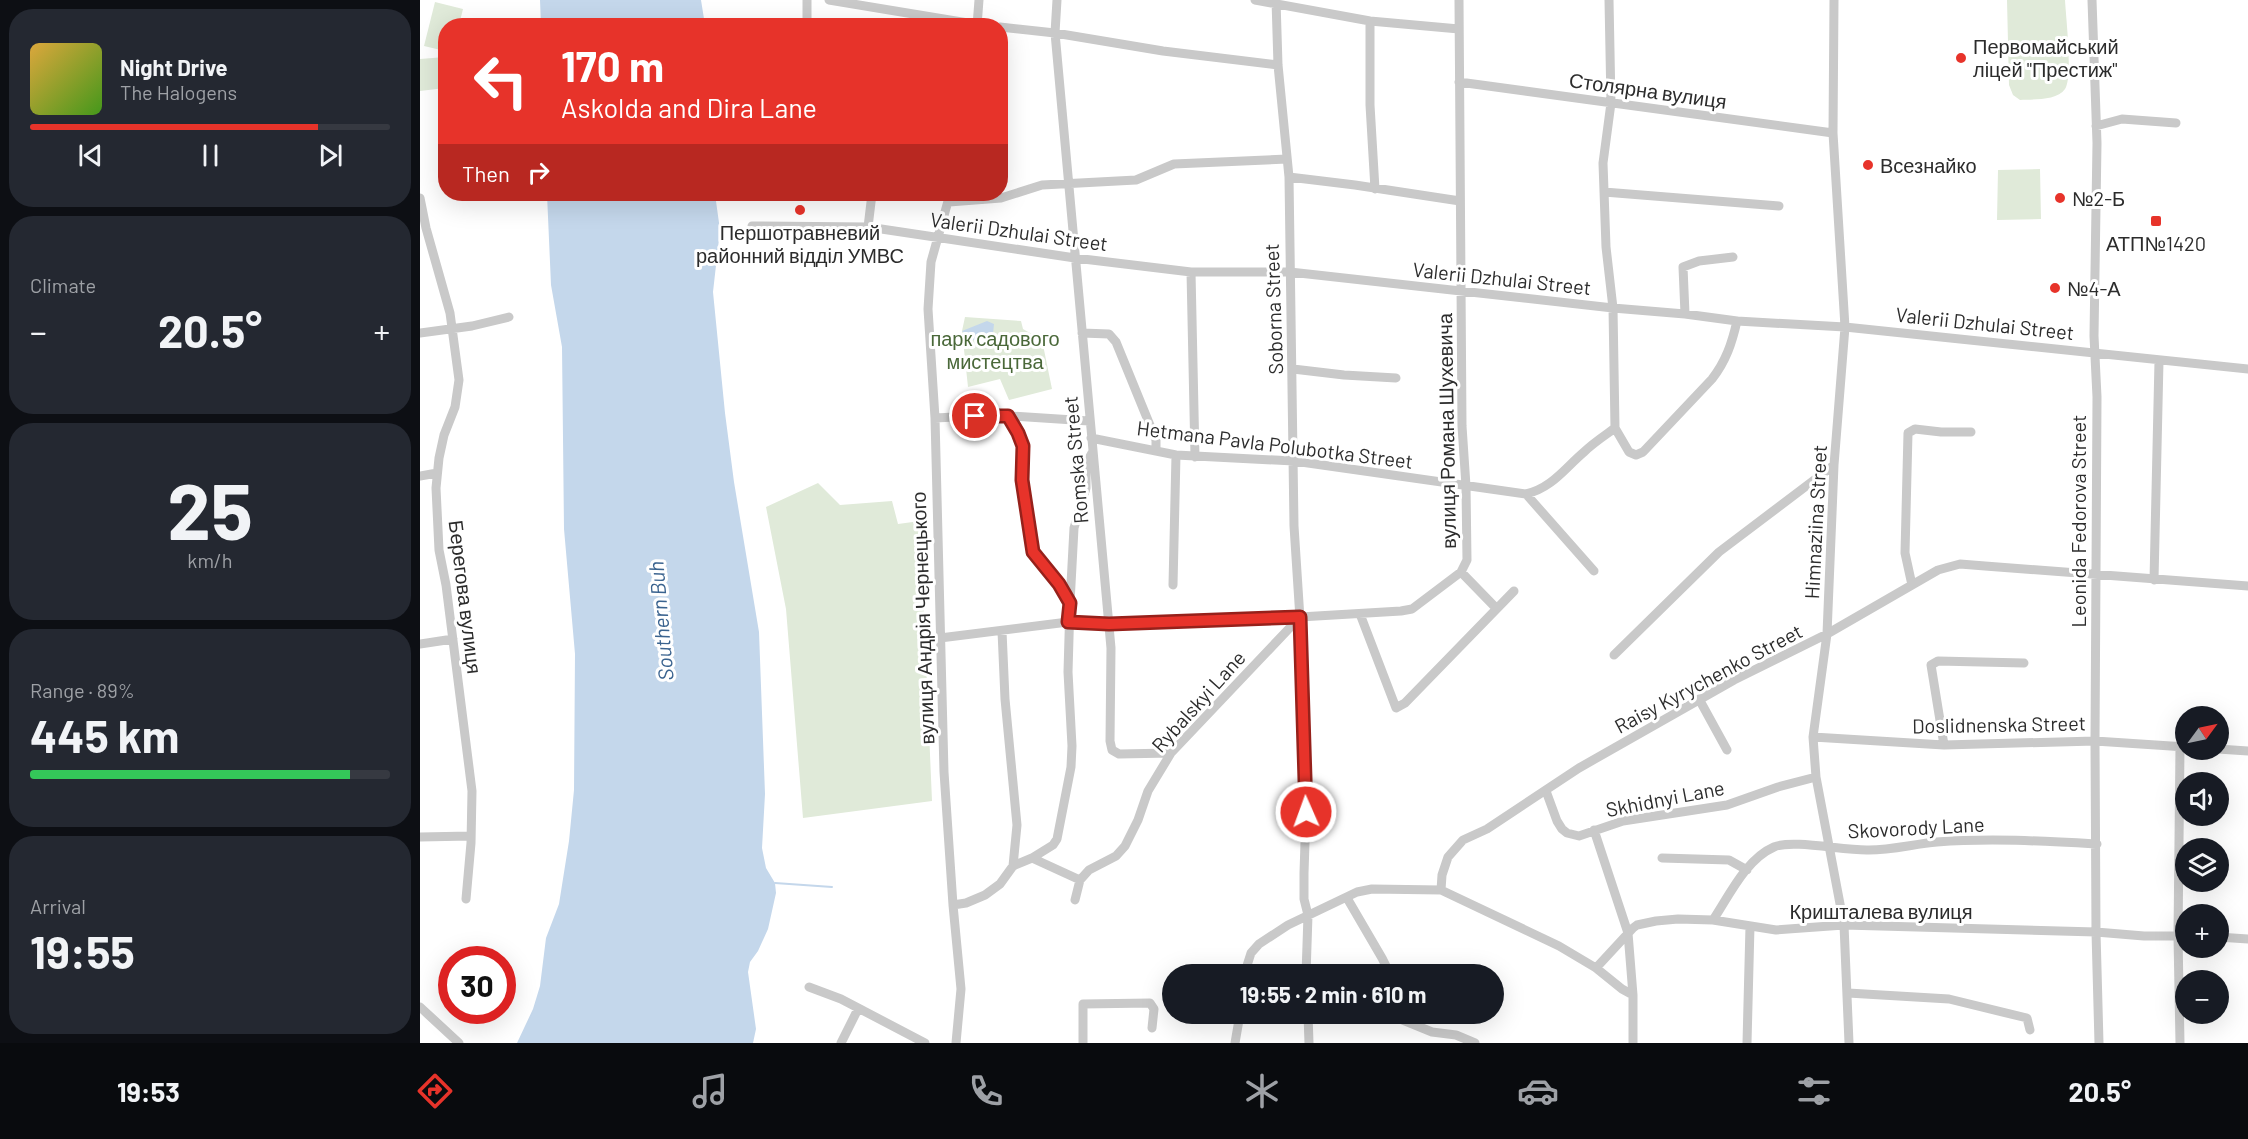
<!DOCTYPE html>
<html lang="en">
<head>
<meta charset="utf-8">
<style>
  :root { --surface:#171b24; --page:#242831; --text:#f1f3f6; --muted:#9ea1a6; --line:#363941; --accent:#e7332a }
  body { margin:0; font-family:Barlow,sans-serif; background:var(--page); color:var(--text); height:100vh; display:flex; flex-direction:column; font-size:22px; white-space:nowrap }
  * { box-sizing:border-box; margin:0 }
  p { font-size:20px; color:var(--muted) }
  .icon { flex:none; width:33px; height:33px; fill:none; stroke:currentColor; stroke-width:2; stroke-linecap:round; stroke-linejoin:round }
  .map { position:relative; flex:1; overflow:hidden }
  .panel { display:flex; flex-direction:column; gap:9px; padding:9px; background:#0d0f14; width:420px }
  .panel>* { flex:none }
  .top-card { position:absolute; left:18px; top:18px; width:570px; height:183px; border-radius:24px; box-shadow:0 6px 24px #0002; background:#e7332a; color:#fff; overflow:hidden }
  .needle { width:39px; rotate:57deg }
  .controls { position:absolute; left:1755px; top:706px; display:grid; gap:12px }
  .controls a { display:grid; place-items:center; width:54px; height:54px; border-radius:50%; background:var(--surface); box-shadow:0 6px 24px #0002; font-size:30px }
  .speed { position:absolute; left:18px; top:946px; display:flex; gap:12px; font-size:30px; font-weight:700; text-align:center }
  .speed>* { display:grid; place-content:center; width:78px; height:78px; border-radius:50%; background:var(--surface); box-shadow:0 6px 24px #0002; line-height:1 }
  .speed .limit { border:9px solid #d22; background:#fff; color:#111 }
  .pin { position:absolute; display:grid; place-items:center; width:51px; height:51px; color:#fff; margin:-26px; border:3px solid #fff; border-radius:50%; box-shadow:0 2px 6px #0007 }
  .me { position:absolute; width:66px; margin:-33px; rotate:358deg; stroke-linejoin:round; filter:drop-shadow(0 0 4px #0008) }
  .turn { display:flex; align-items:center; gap:21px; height:126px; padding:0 24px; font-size:27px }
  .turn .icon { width:78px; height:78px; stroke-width:2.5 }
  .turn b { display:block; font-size:42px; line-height:51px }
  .then { display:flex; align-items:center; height:57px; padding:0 24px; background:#0003; gap:12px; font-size:22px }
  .big { font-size:45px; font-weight:700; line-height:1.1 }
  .panel .tile { flex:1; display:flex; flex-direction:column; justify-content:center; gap:9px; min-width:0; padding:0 21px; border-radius:24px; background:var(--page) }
  .panel .dial { align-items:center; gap:0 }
  .dial b { font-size:78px; line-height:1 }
  .song { display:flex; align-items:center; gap:18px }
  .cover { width:72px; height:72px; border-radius:9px; background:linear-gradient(135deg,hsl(40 70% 55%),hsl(100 70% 35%)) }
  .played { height:6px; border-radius:3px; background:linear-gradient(90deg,var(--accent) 80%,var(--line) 80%) }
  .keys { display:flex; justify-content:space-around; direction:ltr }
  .heat { display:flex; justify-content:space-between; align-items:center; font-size:33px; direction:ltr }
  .charge { height:9px; border-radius:4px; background:linear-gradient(90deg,#34c759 89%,var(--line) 0) }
  .trip { position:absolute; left:742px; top:964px; width:342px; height:60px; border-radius:30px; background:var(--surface); box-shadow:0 6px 24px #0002; font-weight:700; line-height:60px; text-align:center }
  .menu { display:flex; height:96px; justify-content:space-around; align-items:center; background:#090b0e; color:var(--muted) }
  .menu .icon { width:42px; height:42px }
  .menu .current { color:var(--accent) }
  .menu b { font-size:27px; color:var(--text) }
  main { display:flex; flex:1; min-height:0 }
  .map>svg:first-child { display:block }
  .green { fill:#e0ead9 }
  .water { fill:#c4d7eb }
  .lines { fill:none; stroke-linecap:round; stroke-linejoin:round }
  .stream { stroke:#c4d7eb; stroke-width:2 }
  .minor { stroke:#c9c9c9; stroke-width:9 }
  .route-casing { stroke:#96211b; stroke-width:15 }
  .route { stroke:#e7332a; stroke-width:10 }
  .poi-dot { fill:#e7332a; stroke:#fff; stroke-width:2 }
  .labels { text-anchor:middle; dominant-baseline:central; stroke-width:6; stroke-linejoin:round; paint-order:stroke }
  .poi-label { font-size:20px; fill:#2c2c2c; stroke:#fff; text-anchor:start }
  .street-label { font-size:20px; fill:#2c2c2c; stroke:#fff }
  .park-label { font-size:20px; fill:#4a6839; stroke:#fff }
  .water-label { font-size:21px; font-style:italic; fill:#3a638f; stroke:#fff }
</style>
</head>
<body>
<main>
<section class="panel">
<div class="tile">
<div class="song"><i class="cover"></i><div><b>Night Drive</b><p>The Halogens</p></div></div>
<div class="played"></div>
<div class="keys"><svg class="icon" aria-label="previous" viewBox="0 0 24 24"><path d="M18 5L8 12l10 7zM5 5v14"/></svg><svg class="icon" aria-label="pause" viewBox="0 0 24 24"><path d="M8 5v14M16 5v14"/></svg><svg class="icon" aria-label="next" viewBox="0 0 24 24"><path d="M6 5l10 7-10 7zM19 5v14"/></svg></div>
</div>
<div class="tile"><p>Climate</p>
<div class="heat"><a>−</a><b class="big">20.5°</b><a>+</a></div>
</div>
<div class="tile dial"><b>25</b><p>km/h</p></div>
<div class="tile"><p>Range · 89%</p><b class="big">445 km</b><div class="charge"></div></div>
<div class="tile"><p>Arrival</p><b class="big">19:55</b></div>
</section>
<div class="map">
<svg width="1828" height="1043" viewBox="0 0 1828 1043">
  <rect width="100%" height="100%" fill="#fff"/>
  <path class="green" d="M 1587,0 L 1645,0 C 1646,18 1653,77 1645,89 C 1637,101 1613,99 1600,100 L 1593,95 L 1589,85 Z
    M 15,2 L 43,9 L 39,25 L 26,26 L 25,51 L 4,46 Z
    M 25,57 L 25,88 L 0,91 L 0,59 Z
    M 1620,169 L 1621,219 L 1577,220 L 1578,170 Z
    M 545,317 L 601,321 L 603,329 L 622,340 L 632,389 L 589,400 L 580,379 L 548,387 L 542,331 Z
    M 398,483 L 420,505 L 472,501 L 478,524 L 500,521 L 512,801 L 383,818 L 366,609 L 346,507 Z"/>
  <path class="water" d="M 120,0 L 281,0 L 285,25 L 121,25 Z
    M 127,194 L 295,194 L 300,230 L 293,292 L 305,413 L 314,482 L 339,632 L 345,794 L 342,848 L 346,868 L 355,883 L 356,893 L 348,929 L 338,951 L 330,962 L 328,972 L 336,1029 L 333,1043 L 97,1043 L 113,1009 L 120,986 L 126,938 L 139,904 L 149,841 L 154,790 L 155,654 L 144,529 L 142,347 L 131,285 Z
    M 567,321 L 574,324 L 573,334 L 558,342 L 547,337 L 542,331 Z"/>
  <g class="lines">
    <path class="stream" d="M 355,883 L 412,887"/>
    <path class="minor" d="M 409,0 L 566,26
      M 637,0 L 635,33 L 691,648 L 690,741 L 692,750 L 699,754 L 751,753
      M 835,0 L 950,21 L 1039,29
      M 856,0 L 858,65 L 869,177 L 874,526 L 883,665 L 883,728 L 886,812 L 884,873 L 884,899 L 888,915 L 886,975
      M 1189,0 L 1191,103 L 1183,163 L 1186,247 L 1193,308 L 1195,428
      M 1414,0 L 1413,133 L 1425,327 L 1414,465 L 1407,634 L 1393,737 L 1396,777 L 1424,925 L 1429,1043
      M 1672,0 L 1677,143 L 1674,336 L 1677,397 L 1675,741 L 1676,932 L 1679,1043
      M 950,21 L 950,105 L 955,189
      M 387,26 L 387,0
      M 557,26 L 559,0
      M 580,27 L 635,33 L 743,51 L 858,65
      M 1039,82 L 1413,133
      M 1676,126 L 1702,119 L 1756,123
      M 869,177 L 935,185 L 1040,201
      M 1184,192 L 1359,206
      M 530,194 L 511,262 L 508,309 L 515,418 L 524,772 L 533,905 L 541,989 L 536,1043
      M 0,198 L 6,228 L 30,313 L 39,380 L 35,407 L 24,435 L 19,458 L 16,488 L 19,550 L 26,585 L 52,791 L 51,843 L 46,899
      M 529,202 L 581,198 L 622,185 L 716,180 L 754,164 L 867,159
      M 332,226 L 448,227 L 655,258 L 771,272 L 870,272 L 1193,308 L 1265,314 L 1317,321 L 1425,327 L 1828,369
      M 448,227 L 452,194
      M 771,272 L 775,457
      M 1265,314 L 1263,267 L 1279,261 L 1313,257
      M 0,333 L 52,326 L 89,317
      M 662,333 L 689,334 L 696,342 L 736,440 L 736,451
      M 873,369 L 924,375 L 976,378
      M 588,416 L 599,433 L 603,446 L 602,480 L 613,552 L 639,584 L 650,603 L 648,672 L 652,746 L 651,767 L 637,839 L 633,845 L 612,858
      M 515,418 L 575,415 L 669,421
      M 1195,428 L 1209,452 L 1216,455 L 1223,452 L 1292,379 C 1306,361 1312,343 1317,321
      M 671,438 L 756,455 L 874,461 L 1106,494 C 1132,488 1145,468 1164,452 C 1173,443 1184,436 1195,428
      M 0,476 L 17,473
      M 1106,494 L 1174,571
      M 1041,572 L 1076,608
      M 1734,580 L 1739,361
      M 753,585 L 756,455
      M 1492,585 L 1485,553 L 1488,433 L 1495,429 L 1521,432 L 1551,432
      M 650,603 L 654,528 L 666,488 L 666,464 L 672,453
      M 940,614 L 976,708 L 985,703 L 1094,591
      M 582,631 L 585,699 L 597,825 L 593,866
      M 520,638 L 648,622 L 689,624 L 880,617 L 981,611 L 992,609 L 1041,572 L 1047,560 L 1046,486 L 1042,426 L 1039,0
      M 0,644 L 33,639
      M 1194,655 L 1299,552 L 1414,465
      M 1279,699 L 1307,750
      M 1393,737 L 1524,745 L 1675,741 L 1766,747
      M 1524,745 L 1511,665 L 1518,661 L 1604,663
      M 1760,747 L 1758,936 L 1760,1043
      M 1798,749 L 1828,751
      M 1126,791 L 1137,821 L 1142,829 L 1147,833 L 1159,836 L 1203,821 L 1307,805 L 1358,787 L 1396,777
      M 1174,830 L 1208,933 L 1213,995 L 1213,1043
      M 0,837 L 51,836
      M 1242,858 L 1309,860 L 1327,870
      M 1021,890 L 1022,875 L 1028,857 L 1043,840 L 1067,829 L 1159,768 L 1314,680 L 1407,634 L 1518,570 L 1540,564 L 1565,566 L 1828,586
      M 927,898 L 962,958 L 967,968 L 967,975
      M 655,900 L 660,880 L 669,870 L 696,856 L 705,846 L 718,820 L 728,791 L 751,753 L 880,617
      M 533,905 L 546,903 L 565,895 L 580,884 L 593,866 L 612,858 L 660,880
      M 1293,920 C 1309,896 1326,859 1354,847 C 1373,839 1424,851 1449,850 C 1472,850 1494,844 1517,842 C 1570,838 1623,841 1677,844
      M 1798,937 L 1828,939
      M 1176,968 L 1213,928 L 1217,925 L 1236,921 L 1258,919 L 1293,920 L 1356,930 L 1424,925 L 1676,932 L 1724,936 L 1766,936
      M 824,975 L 831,953 L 839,944 L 868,925 L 937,892 L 952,889 L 1021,890 L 1139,946 L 1176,968 L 1202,989 L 1213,995
      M 389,987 L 421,999 L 505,1043
      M 1428,993 L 1529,999 L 1607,1018 L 1610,1030
      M 0,1007 L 39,1043
      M 888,1014 L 889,1043
      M 968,1014 L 1012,1032 L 1036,1035 L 1055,1043
      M 421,1043 L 438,1009
      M 663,1043 L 663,1004 L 730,1003 L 734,1009 L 732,1028
      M 815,1043 L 820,1014
      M 1327,1043 L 1330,926"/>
  </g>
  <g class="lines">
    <g class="route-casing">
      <path id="route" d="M 555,416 L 588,416 L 598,433 L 603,446 L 602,480 L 613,552 L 639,584 L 650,603 L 648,622 L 689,624 L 880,617 L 886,812"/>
    </g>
    <use href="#route" class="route"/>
  </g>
  <g class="poi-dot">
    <circle cx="1541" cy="58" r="6"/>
    <circle cx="1448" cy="165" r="6"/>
    <circle cx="1640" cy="198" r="6"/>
    <circle cx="380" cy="210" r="6"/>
    <rect x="1730" y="215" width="12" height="12" rx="3"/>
    <circle cx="1635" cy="288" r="6"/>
  </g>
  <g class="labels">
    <g class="poi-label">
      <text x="1553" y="46">Первомайський<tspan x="1553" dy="23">ліцей "Престиж"</tspan></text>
      <text x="1460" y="165">Всезнайко</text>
      <text x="1652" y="198">№2-Б</text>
      <text x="380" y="232" text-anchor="middle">Першотравневий<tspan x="380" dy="23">районний відділ УМВС</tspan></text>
      <text x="1736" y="243" text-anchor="middle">АТП№1420</text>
      <text x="1647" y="288">№4-А</text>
    </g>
    <g class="street-label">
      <text transform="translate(1228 90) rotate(8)">Столярна вулиця</text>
      <text transform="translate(599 231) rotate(8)">Valerii Dzhulai Street</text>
      <text transform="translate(1082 278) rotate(6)">Valerii Dzhulai Street</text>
      <text transform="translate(853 309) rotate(-92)">Soborna Street</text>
      <text transform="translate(1565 323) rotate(6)">Valerii Dzhulai Street</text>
      <text transform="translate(1026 431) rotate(-91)">вулиця Романа Шухевича</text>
      <text transform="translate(855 444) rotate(7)">Hetmana Pavla Polubotka Street</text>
      <text transform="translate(655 460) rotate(-95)">Romska Street</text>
      <text transform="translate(1658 521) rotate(-90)">Leonida Fedorova Street</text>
      <text transform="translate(1395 522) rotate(-87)">Himnaziina Street</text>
      <text transform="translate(46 597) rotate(83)">Берегова вулиця</text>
      <text transform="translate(502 618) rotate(-92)">вулиця Андрія Чернецького</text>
      <text transform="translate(1288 678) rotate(-28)">Raisy Kyrychenko Street</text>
      <text transform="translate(778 701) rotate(-48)">Rybalskyi Lane</text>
      <text transform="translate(1579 724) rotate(-1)">Doslidnenska Street</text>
      <text transform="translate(1245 798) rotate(-11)">Skhidnyi Lane</text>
      <text transform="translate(1496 827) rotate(-3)">Skovorody Lane</text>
      <text x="1461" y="911">Кришталева вулиця</text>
    </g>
    <g class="park-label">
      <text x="575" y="338">парк садового<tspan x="575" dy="23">мистецтва</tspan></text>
    </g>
    <g class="water-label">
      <text transform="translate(240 621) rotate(-95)">Southern Buh</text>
    </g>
  </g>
</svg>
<div class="controls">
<a><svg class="needle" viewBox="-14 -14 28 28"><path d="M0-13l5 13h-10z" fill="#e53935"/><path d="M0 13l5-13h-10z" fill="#9ea1a6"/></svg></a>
<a><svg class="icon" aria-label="sound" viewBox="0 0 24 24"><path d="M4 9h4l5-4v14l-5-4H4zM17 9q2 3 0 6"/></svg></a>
<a><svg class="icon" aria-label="layers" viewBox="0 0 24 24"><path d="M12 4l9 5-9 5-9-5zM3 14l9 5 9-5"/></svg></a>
<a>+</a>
<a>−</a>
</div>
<div class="speed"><div class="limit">30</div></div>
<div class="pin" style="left:555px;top:416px;background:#d93025"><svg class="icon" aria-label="arrive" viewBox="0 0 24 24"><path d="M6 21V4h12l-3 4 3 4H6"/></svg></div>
<svg class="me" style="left:886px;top:812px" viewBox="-20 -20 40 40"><circle r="17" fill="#e7332a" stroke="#fff" stroke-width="3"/><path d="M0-11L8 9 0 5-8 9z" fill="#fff"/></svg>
<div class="trip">19:55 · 2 min · 610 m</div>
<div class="top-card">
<div class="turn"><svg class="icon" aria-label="left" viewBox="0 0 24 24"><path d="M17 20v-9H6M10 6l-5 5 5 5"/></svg><div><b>170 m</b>Askolda and Dira Lane</div></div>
<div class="then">Then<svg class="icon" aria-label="right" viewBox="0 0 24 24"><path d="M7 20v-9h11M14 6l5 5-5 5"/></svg></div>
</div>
</div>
</main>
<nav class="menu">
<b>19:53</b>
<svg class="icon current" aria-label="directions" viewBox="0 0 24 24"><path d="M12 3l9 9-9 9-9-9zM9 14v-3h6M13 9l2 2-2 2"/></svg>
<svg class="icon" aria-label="music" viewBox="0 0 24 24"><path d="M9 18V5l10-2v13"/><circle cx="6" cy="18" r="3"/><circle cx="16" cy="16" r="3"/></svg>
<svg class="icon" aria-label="phone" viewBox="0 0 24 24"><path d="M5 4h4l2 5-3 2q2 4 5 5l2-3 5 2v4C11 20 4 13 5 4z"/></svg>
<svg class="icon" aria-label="climate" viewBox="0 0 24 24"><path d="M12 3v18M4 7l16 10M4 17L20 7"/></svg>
<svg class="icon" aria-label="car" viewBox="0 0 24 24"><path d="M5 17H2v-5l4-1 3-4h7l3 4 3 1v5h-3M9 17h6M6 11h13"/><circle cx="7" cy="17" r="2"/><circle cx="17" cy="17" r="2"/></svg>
<svg class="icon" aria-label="filters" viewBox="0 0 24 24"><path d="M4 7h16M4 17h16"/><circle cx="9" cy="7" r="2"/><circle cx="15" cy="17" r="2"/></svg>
<b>20.5°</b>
</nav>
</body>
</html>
